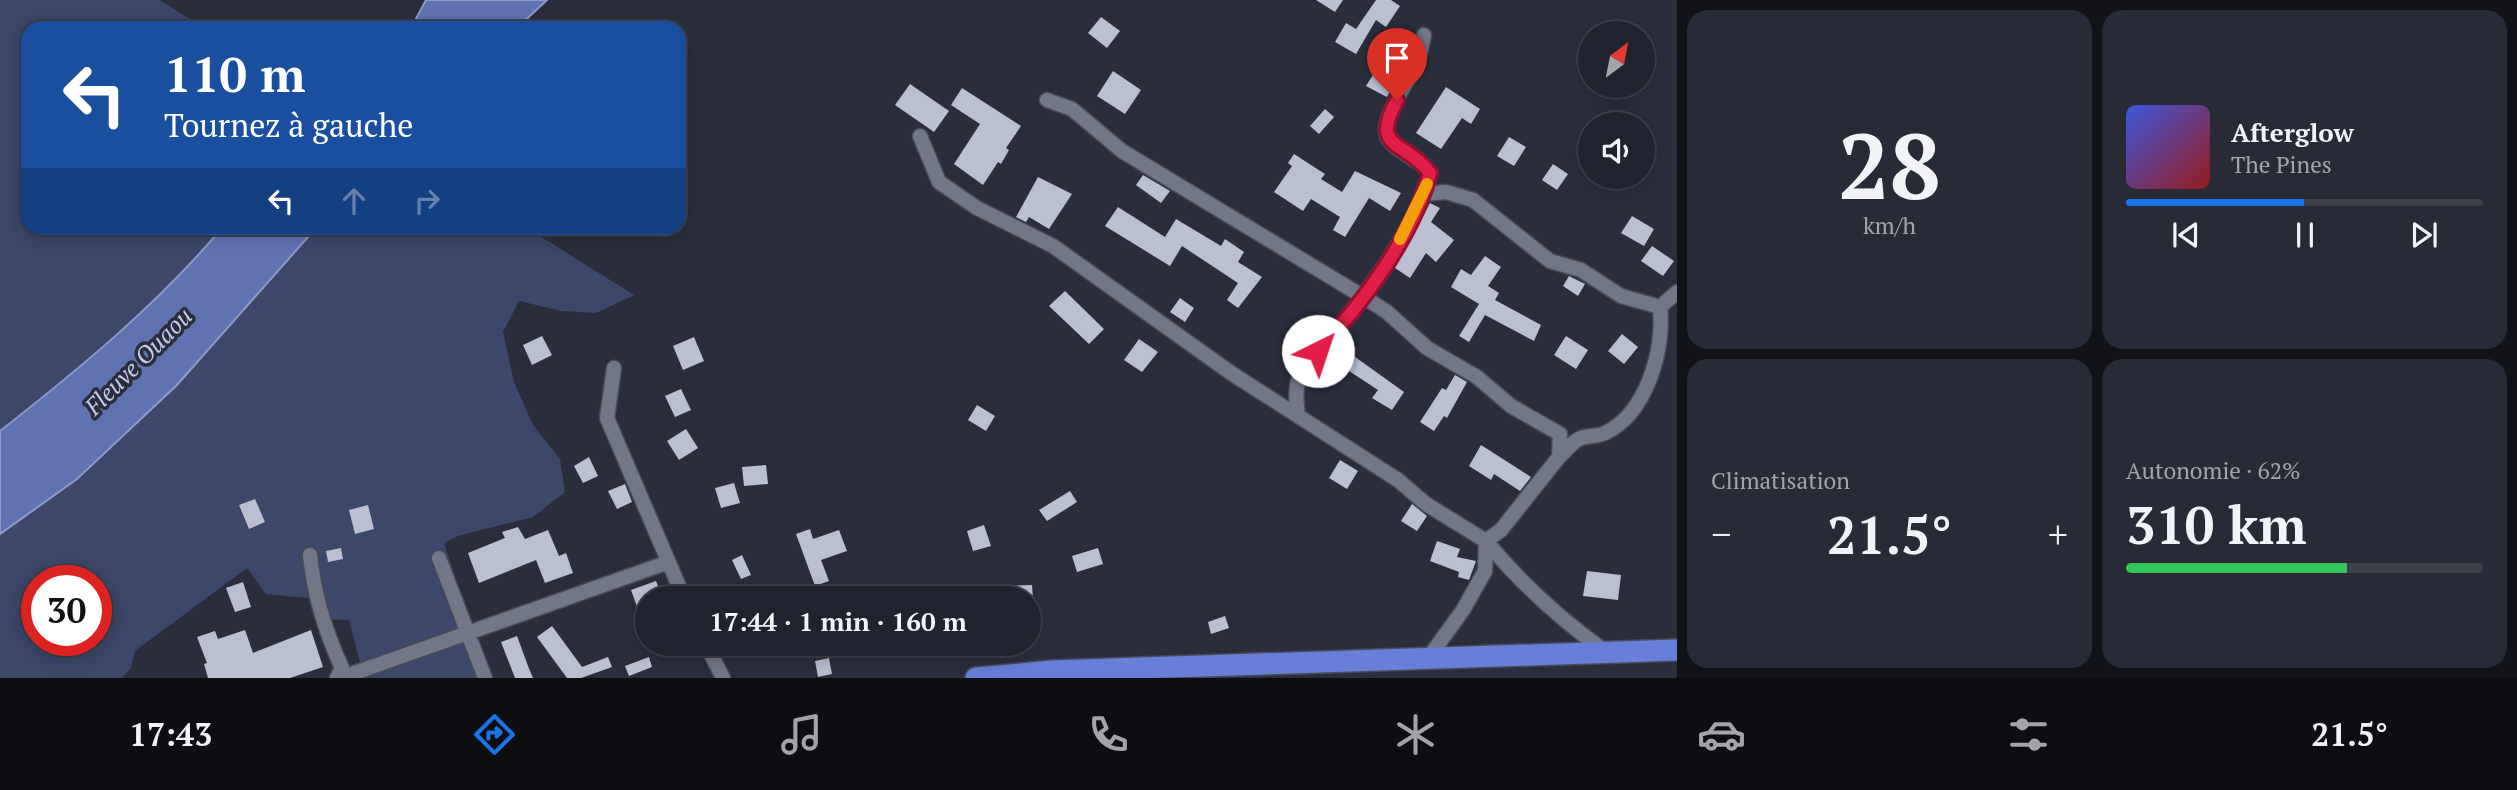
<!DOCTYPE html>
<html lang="fr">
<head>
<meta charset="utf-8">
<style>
  :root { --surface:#20222d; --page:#282a35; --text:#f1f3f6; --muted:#a2a4aa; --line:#3d3f49; --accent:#1a73e8 }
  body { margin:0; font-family:"PT Serif",serif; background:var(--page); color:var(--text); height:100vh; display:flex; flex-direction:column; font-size:26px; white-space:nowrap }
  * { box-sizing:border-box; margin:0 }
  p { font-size:23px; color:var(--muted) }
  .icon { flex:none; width:38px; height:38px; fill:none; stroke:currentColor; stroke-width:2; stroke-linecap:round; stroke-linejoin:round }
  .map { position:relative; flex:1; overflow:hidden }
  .panel { display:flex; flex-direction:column; gap:10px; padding:10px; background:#121319; width:840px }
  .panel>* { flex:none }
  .hud { position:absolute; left:21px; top:21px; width:665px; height:214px; border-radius:21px; box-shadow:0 4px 18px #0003,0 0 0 2px var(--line); background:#1a4fa0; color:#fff; overflow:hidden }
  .needle { width:46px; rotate:32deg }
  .tools { position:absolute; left:1578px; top:21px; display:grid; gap:14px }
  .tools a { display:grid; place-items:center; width:77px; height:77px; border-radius:50%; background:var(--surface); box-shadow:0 4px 18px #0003,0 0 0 2px var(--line); font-size:35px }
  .speed { position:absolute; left:21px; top:565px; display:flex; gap:14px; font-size:35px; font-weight:700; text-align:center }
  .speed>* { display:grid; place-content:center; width:91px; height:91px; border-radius:50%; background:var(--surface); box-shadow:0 4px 18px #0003,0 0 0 2px var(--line); line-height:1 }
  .speed .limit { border:10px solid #d22; background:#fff; color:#111 }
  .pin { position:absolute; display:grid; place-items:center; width:60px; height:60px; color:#fff; margin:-72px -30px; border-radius:50% 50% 50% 0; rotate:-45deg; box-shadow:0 0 7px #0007 }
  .pin .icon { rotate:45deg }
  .me { position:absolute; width:77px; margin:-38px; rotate:41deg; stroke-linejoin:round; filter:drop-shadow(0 0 5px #0008) }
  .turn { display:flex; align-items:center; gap:24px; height:147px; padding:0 28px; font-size:32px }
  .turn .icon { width:91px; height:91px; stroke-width:2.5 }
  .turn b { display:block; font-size:49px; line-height:60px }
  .lanes { display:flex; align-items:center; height:66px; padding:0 28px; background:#0003; justify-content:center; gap:35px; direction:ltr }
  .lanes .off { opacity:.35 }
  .big { font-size:52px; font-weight:700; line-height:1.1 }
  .panel .widget { flex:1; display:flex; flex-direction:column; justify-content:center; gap:10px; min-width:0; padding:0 24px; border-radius:21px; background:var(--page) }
  .panel .dial { align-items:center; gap:0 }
  .dial b { font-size:91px; line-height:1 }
  .song { display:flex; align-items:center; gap:21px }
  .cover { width:84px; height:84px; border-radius:10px; background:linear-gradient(135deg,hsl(230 70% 55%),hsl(0 70% 35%)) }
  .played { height:7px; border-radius:4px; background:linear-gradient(90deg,var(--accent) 50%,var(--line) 50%) }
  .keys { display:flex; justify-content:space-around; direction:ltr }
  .heat { display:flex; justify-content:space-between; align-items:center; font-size:38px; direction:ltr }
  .charge { height:10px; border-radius:5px; background:linear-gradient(90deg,#34c759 62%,var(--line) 0) }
  .panel .tiles { flex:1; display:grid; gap:10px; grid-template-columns:repeat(2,1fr) }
  .trip { position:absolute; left:635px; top:586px; width:406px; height:70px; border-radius:35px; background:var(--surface); box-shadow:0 4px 18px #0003,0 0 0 2px var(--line); font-weight:700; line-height:70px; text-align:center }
  .dock { display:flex; height:112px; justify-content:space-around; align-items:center; background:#0d0e12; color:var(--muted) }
  .dock .icon { width:49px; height:49px }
  .dock .current { color:var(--accent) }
  .dock b { font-size:32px; color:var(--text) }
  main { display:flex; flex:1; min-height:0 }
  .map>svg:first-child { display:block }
  .green { fill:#3c4769; fill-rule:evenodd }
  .water { fill:#6073b1; stroke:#8c9ac8; stroke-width:2 }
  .building { fill:#bac0d2 }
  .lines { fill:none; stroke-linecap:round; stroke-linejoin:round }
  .minor-casing { stroke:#484b58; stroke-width:17 }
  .highway-casing { stroke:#484b58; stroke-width:24 }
  .minor { stroke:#717787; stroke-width:14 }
  .highway { stroke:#667fd8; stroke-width:21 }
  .route-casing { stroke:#92132f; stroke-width:18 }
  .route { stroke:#e11d48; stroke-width:12 }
  .slow { stroke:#f59e0b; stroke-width:12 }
  .labels { text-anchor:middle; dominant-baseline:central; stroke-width:7; stroke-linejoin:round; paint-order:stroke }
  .water-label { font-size:24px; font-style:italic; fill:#bfccef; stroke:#2a2e3c }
</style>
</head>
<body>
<main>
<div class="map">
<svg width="1677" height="678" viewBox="0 0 1677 678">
  <rect width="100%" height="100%" fill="#2a2e3c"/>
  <path class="green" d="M 0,0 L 160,0 L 204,28 L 28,28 L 28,228 L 222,228 C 158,305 79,369 0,431 Z
    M 316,228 L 527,228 L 634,295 L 596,313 L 562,311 L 519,301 L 503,332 L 514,382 L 533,425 L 560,459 L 565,492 L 533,517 L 458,536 L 444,543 L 484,665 L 476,678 L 364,678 L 349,620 L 315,619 L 308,598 L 266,594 L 247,568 L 135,651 L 131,668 L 122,678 L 0,678 L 0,534 L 77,479 L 177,385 ZM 37,581 L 96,581 L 96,640 L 37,640 Z"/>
  <path class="water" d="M 426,0 L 547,0 L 517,28 L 411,28 Z
    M 222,228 L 316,228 L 177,385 L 77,479 L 0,534 L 0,431 C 79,369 157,305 222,228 Z"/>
  <path class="building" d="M 1316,0 L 1343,0 L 1335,12 Z
    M 1376,0 L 1391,0 L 1400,6 L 1386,27 L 1376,20 L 1356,54 L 1335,42 L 1346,23 L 1356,29 Z
    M 1101,17 L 1120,31 L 1107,48 L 1088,33 Z
    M 1397,37 L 1412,46 L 1387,97 L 1366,86 Z
    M 1113,71 L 1141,90 L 1125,114 L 1097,96 Z
    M 910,84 L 949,111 L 934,132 L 895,105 Z
    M 1446,87 L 1480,109 L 1471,124 L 1462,118 L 1441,149 L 1416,133 Z
    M 962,88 L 1021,126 L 1006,148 L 1009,150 L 1001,164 L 998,162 L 983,185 L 954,164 L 980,124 L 951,105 Z
    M 1325,109 L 1334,117 L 1319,134 L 1310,126 Z
    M 1509,137 L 1526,147 L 1514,166 L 1497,156 Z
    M 1294,154 L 1325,174 L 1321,179 L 1342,192 L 1355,171 L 1401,193 L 1390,211 L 1369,198 L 1345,237 L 1333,230 L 1340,217 L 1311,199 L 1303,211 L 1274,192 L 1292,166 L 1288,163 Z
    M 1553,164 L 1568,174 L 1557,190 L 1542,180 Z
    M 1143,175 L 1170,191 L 1161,203 L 1136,185 Z
    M 1038,177 L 1072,194 L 1049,229 L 1029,217 L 1026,222 L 1016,217 Z
    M 1430,203 L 1440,208 L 1431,222 L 1454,240 L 1436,262 L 1426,253 L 1410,278 L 1395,268 Z
    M 1118,207 L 1165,237 L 1176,219 L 1221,246 L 1225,239 L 1244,252 L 1238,262 L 1262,277 L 1238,308 L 1227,300 L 1238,283 L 1182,246 L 1170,266 L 1105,226 Z
    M 1632,216 L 1654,229 L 1644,246 L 1621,233 Z
    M 1652,246 L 1674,261 L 1663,276 L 1641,261 Z
    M 1485,256 L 1501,267 L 1488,286 L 1499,293 L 1495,300 L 1541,325 L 1534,341 L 1485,315 L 1469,342 L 1459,336 L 1479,304 L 1451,287 L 1461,269 L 1471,275 Z
    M 1569,276 L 1585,284 L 1578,296 L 1563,286 Z
    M 1065,291 L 1104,329 L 1089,344 L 1049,306 Z
    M 1180,298 L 1194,308 L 1185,322 L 1170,312 Z
    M 1622,334 L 1638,347 L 1624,364 L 1608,351 Z
    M 542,336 L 552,355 L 532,365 L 523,345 Z
    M 1566,336 L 1588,350 L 1576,369 L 1554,355 Z
    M 694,337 L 704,361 L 683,370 L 673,346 Z
    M 1139,339 L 1158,352 L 1142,372 L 1124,360 Z
    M 1351,354 L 1404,392 L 1392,410 L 1372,398 L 1378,390 L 1343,367 Z
    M 1455,375 L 1467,382 L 1447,418 L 1444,416 L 1434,431 L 1420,422 L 1442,388 L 1446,390 Z
    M 681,389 L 691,410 L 675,417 L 665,396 Z
    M 977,405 L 995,416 L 986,431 L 968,420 Z
    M 686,429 L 698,448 L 679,460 L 667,441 Z
    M 1481,445 L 1531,477 L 1520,491 L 1494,474 L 1491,480 L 1469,466 Z
    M 589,457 L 598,476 L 583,483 L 574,466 Z
    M 1340,460 L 1358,471 L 1347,489 L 1329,478 Z
    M 766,465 L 768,484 L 744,486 L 742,467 Z
    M 734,483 L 740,503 L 721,508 L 715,488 Z
    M 625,484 L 632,502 L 617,509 L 608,491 Z
    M 1070,491 L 1077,502 L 1047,521 L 1039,510 Z
    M 255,499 L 265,522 L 249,529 L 239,505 Z
    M 1412,504 L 1427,516 L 1417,531 L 1401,521 Z
    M 368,505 L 374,529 L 355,534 L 349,510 Z
    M 984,525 L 991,546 L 973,551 L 967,531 Z
    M 518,527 L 525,539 L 548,530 L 559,556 L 566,553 L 573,573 L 545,583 L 536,560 L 479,583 L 468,553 L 505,538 L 502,532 Z
    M 810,529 L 813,539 L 839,530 L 847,551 L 821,560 L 829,581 L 815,586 L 796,534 Z
    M 1437,541 L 1460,549 L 1457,557 L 1476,561 L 1469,580 L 1458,577 L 1459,572 L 1430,561 Z
    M 341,548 L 343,559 L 328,562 L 326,551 Z
    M 1098,548 L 1103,564 L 1077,572 L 1072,556 Z
    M 742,555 L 751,575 L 741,579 L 732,560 Z
    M 1587,571 L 1621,575 L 1618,600 L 1583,596 Z
    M 656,581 L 663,598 L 648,598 L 648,609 L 639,612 L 631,590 Z
    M 243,582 L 251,607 L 235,612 L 226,588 Z
    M 1032,585 L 1033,598 L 1000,598 L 999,586 Z
    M 1225,616 L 1229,628 L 1211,634 L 1208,622 Z
    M 552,626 L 582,667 L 608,657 L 612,667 L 581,678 L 567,678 L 537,637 Z
    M 245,630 L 253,653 L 311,630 L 323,667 L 290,678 L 208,678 L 204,664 L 207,663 L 197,637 L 215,631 L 218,639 Z
    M 517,636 L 528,666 L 533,678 L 515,678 L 501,642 Z
    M 649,657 L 652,667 L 629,676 L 625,666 Z
    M 829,658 L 832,674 L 818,677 L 815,661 Z"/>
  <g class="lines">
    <g class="minor-casing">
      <path id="minor" d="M 1047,100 L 1072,109 L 1122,151 L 1362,296 L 1387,312 L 1427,348 L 1477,377 L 1511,406 L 1560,434 L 1559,457 L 1501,530 L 1486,541 C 1522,585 1560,619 1606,652
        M 920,136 L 939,182 L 977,208 L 1053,246 L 1231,373 L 1398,480 L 1426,504 L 1486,541 L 1485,571 L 1463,610 L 1429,657
        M 1424,194 L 1446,192 L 1473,200 L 1550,261 L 1581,270 L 1621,296 L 1660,307 C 1665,350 1646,414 1605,433 C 1597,437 1586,435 1579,439 C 1572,442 1565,452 1559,457
        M 1660,307 L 1677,292
        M 614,368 L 607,418 L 684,598
        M 1298,416 C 1296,401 1295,389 1300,374 C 1305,357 1327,343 1338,329 C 1374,282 1414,231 1430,173 C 1419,158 1399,154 1389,140 C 1376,124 1408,82 1416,66 C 1420,57 1422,45 1424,35
        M 310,555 C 314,595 325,631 342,668 L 337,678
        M 439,558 L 485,678
        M 706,644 L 723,678
        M 340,678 L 666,563"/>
    </g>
    <g class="highway-casing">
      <path id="highway" d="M 976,678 L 1053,671 L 1677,650"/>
    </g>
    <use href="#minor" class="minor"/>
    <use href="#highway" class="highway"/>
  </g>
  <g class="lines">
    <g class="route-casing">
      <path id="route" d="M 1318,351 C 1362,304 1413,236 1430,173 C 1406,140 1369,151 1397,100"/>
    </g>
    <use href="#route" class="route"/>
    <path class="slow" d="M 1400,239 L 1427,184"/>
  </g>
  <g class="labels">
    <g class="water-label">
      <text transform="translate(138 361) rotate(-45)">Fleuve Ouaou</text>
    </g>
  </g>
</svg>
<div class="tools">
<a><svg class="needle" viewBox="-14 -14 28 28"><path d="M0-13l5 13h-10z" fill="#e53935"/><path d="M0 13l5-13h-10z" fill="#a2a4aa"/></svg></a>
<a><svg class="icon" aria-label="sound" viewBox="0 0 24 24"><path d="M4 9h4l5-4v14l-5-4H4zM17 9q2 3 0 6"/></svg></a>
</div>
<div class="speed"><div class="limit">30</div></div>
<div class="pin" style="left:1397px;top:100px;background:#d93025"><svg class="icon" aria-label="arrive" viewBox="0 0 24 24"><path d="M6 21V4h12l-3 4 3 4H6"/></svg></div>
<svg class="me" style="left:1318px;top:351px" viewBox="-20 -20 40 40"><circle r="19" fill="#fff"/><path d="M0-13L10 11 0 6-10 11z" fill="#e11d48"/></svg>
<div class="trip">17:44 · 1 min · 160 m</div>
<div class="hud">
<div class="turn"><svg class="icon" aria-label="left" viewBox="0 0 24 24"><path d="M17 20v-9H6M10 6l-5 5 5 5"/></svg><div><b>110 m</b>Tournez à gauche</div></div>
<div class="lanes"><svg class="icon" aria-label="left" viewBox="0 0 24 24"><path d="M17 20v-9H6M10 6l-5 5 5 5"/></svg><svg class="icon off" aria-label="ahead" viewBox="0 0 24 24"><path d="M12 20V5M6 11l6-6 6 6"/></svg><svg class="icon off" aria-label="right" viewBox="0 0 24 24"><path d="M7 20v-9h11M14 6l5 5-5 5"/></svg></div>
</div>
</div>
<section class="panel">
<div class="tiles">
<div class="widget dial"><b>28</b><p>km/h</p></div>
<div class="widget">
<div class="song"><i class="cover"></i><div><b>Afterglow</b><p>The Pines</p></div></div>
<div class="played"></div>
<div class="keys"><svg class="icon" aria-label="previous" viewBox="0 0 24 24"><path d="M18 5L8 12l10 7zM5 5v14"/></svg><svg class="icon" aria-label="pause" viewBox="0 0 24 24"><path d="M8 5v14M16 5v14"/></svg><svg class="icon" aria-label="next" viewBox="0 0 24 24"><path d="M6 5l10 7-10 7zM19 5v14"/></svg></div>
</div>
<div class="widget"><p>Climatisation</p>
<div class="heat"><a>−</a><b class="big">21.5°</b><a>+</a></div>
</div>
<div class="widget"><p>Autonomie · 62%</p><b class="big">310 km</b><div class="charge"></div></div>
</div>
</section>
</main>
<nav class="dock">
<b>17:43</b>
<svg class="icon current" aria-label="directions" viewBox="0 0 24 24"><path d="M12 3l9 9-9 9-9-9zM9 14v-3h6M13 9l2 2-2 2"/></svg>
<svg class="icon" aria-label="music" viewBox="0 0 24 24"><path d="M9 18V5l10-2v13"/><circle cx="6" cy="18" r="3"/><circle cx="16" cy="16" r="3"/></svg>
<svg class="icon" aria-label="phone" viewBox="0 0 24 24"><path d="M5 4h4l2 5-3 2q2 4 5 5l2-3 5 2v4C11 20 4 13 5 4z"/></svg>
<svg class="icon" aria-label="climate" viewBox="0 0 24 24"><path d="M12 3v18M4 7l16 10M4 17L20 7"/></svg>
<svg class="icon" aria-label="car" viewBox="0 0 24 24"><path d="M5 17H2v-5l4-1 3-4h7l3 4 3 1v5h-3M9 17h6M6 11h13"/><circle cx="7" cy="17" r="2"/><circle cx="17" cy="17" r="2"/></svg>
<svg class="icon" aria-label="filters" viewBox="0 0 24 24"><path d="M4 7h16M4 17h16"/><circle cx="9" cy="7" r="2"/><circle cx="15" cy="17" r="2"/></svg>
<b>21.5°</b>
</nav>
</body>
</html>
